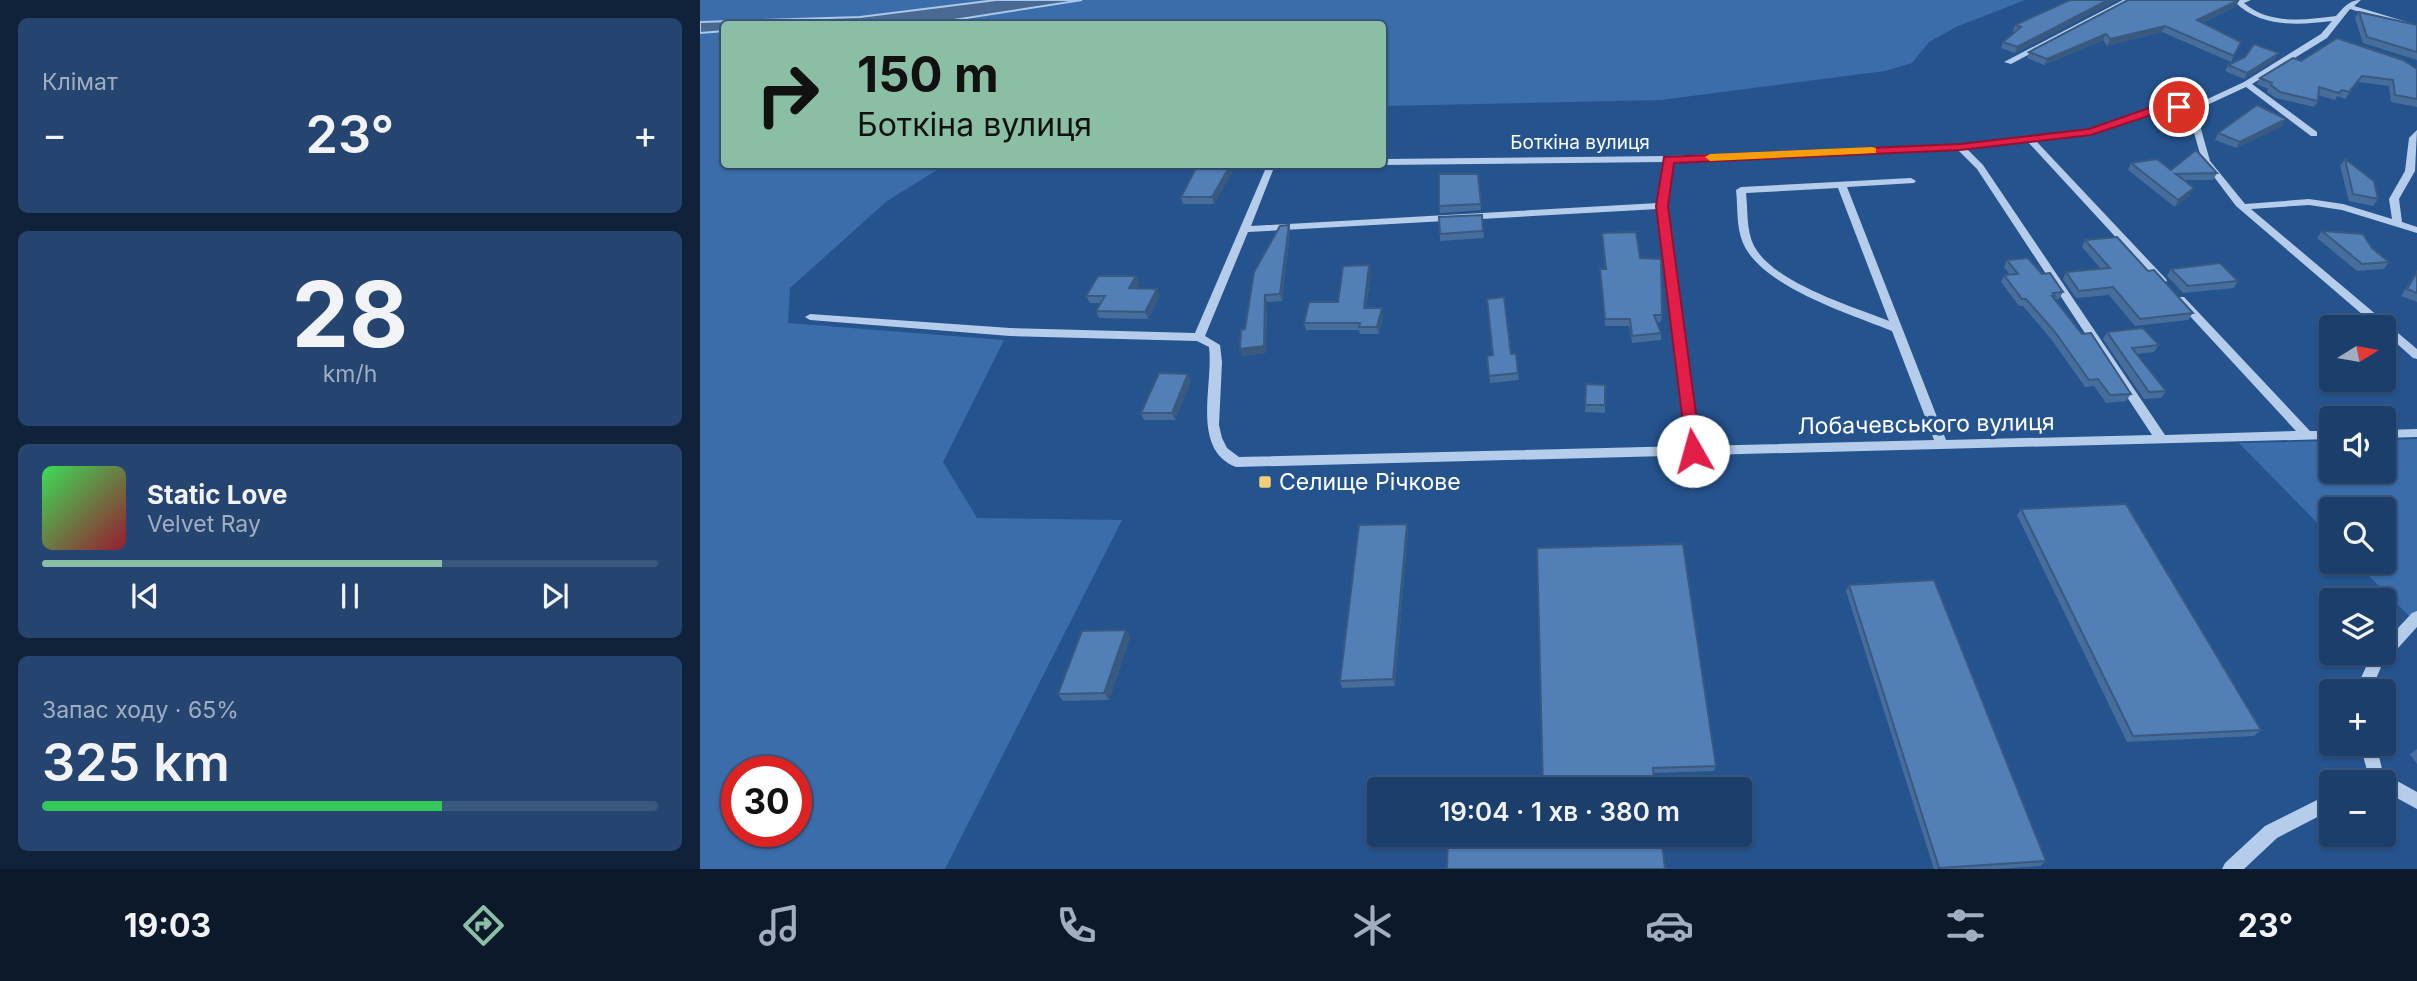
<!DOCTYPE html>
<html lang="uk">
<head>
<meta charset="utf-8">
<style>
  :root { --surface:#1c3e6a; --page:#254570; --text:#f1f3f6; --muted:#a0aec1; --line:#3a577e; --accent:#8abfa5 }
  body { margin:0; font-family:Inter,sans-serif; background:var(--page); color:var(--text); height:100vh; display:flex; flex-direction:column; font-size:26px; white-space:nowrap }
  * { box-sizing:border-box; margin:0 }
  p { font-size:23px; color:var(--muted) }
  .icon { flex:none; width:38px; height:38px; fill:none; stroke:currentColor; stroke-width:2; stroke-linecap:round; stroke-linejoin:round }
  .map { position:relative; flex:1; overflow:hidden }
  .details { display:flex; flex-direction:column; gap:18px; padding:18px; background:#0f223a; width:700px }
  .details>* { flex:none }
  .top-card { position:absolute; left:21px; top:21px; width:665px; height:147px; border-radius:7px; box-shadow:0 2px 5px #0004,0 0 0 2px var(--line); background:#8abfa5; color:#111; overflow:hidden }
  .needle { width:46px; rotate:79deg }
  .controls { position:absolute; left:1619px; top:315px; display:grid; gap:14px }
  .controls a { display:grid; place-items:center; width:77px; height:77px; border-radius:7px; background:var(--surface); box-shadow:0 2px 5px #0004,0 0 0 2px var(--line); font-size:35px }
  .speed { position:absolute; left:21px; top:756px; display:flex; gap:14px; font-size:35px; font-weight:700; text-align:center }
  .speed>* { display:grid; place-content:center; width:91px; height:91px; border-radius:50%; background:var(--surface); box-shadow:0 2px 5px #0004,0 0 0 2px var(--line); line-height:1 }
  .speed .limit { border:10px solid #d22; background:#fff; color:#111 }
  .pin { position:absolute; display:grid; place-items:center; width:60px; height:60px; color:#fff; margin:-30px; border:4px solid #fff; border-radius:50%; box-shadow:0 2px 7px #0007 }
  .me { position:absolute; width:77px; margin:-38px; rotate:353deg; stroke-linejoin:round; filter:drop-shadow(0 0 5px #0008) }
  .turn { display:flex; align-items:center; gap:24px; height:147px; padding:0 21px; font-size:32px }
  .turn .icon { width:91px; height:91px; stroke-width:2.5 }
  .turn b { display:block; font-size:49px; line-height:60px }
  .big { font-size:52px; font-weight:600; line-height:1.1 }
  .details .widget { flex:1; display:flex; flex-direction:column; justify-content:center; gap:10px; min-width:0; padding:0 24px; border-radius:10px; background:var(--page) }
  .details .dial { align-items:center; gap:0 }
  .dial b { font-size:91px; line-height:1 }
  .song { display:flex; align-items:center; gap:21px }
  .cover { width:84px; height:84px; border-radius:10px; background:linear-gradient(135deg,hsl(130 70% 55%),hsl(350 70% 35%)) }
  .played { height:7px; border-radius:4px; background:linear-gradient(90deg,var(--accent) 65%,var(--line) 65%) }
  .keys { display:flex; justify-content:space-around; direction:ltr }
  .heat { display:flex; justify-content:space-between; align-items:center; font-size:38px; direction:ltr }
  .charge { height:10px; border-radius:5px; background:linear-gradient(90deg,#34c759 65%,var(--line) 0) }
  .trip { position:absolute; left:667px; top:777px; width:385px; height:70px; border-radius:7px; background:var(--surface); box-shadow:0 2px 5px #0004,0 0 0 2px var(--line); font-weight:600; line-height:70px; text-align:center }
  .menu { display:flex; height:112px; justify-content:space-around; align-items:center; background:#0b192a; color:var(--muted) }
  .menu .icon { width:49px; height:49px }
  .menu .current { color:var(--accent) }
  .menu b { font-size:32px; color:var(--text) }
  main { display:flex; flex:1; min-height:0 }
  .map>svg:first-child { display:block }
  .green { fill:#3a6daa; fill-rule:evenodd }
  .water { fill:#496992; stroke:#a9c8eb; stroke-width:2 }
  .lines { fill:none; stroke-linecap:round; stroke-linejoin:round }
  .minor { fill:#b5cdeb; fill-rule:evenodd }
  .wall { fill:#476d9d }
  .shaded-wall { fill:#39597f }
  .building { fill:#527fb6; stroke:#39597f; stroke-width:2 }
  .route { fill:#e11d48; stroke:#92132f; stroke-width:2 }
  .slow { fill:#f59e0b }
  .poi-dot { fill:#f4d179; stroke:#25538d; stroke-width:2.5 }
  .labels { text-anchor:middle; dominant-baseline:central; stroke-width:7; stroke-linejoin:round; paint-order:stroke }
  .far-street-label { font-size:19px; fill:#fff; stroke:#25538d }
  .street-label { font-size:23px; fill:#fff; stroke:#25538d }
  .poi-label { font-size:23px; fill:#fff; stroke:#25538d; text-anchor:start }
</style>
</head>
<body>
<main>
<section class="details">
<div class="widget"><p>Клімат</p>
<div class="heat"><a>−</a><b class="big">23°</b><a>+</a></div>
</div>
<div class="widget dial"><b>28</b><p>km/h</p></div>
<div class="widget">
<div class="song"><i class="cover"></i><div><b>Static Love</b><p>Velvet Ray</p></div></div>
<div class="played"></div>
<div class="keys"><svg class="icon" aria-label="previous" viewBox="0 0 24 24"><path d="M18 5L8 12l10 7zM5 5v14"/></svg><svg class="icon" aria-label="pause" viewBox="0 0 24 24"><path d="M8 5v14M16 5v14"/></svg><svg class="icon" aria-label="next" viewBox="0 0 24 24"><path d="M6 5l10 7-10 7zM19 5v14"/></svg></div>
</div>
<div class="widget"><p>Запас ходу · 65%</p><b class="big">325 km</b><div class="charge"></div></div>
</section>
<div class="map">
<svg width="1717" height="869" viewBox="0 0 1717 869">
  <rect width="100%" height="100%" fill="#25538d"/>
  <path class="green" d="M 0,0 L 296,0 L 160,17 L 0,22 Z
    M 382,0 L 1325,0 L 1256,27 L 1229,42 L 1212,63 L 1185,71 L 961,100 L 683,106 L 682,24 L 228,24 Z
    M 24,31 L 24,164 L 245,165 L 187,201 L 90,288 L 88,323 L 304,340 L 243,462 L 277,518 L 422,520 L 245,869 L 0,869 L 0,33 ZM 37,772 L 96,772 L 96,831 L 37,831 Z
    M 1717,439 L 1717,624 L 1655,562 L 1684,562 L 1684,509 L 1631,509 L 1631,537 L 1539,443 L 1631,441 L 1631,471 L 1684,471 L 1684,440 Z"/>
  <path class="water" d="M 296,0 L 382,0 L 228,24 L 24,24 L 24,31 L 0,33 L 0,22 L 160,17 Z"/>
  <g class="lines">
    <path class="minor" d="M 1423,0 L 1431,0 L 1311,64 L 1304,62 Z
      M 1551,0 L 1544,3 C 1569,25 1605,20 1636,16 C 1644,7 1649,0 1661,0 L 1654,6 L 1717,25 L 1717,29 L 1650,9 L 1627,38 L 1552,84 L 1617,132 L 1617,136 L 1611,136 L 1546,87 L 1507,105 L 1501,129 L 1510,161 L 1545,204 L 1609,199 L 1643,204 L 1692,219 L 1689,199 L 1705,171 L 1709,138 L 1717,130 L 1715,171 L 1699,199 L 1702,222 L 1717,227 L 1717,233 L 1642,210 L 1609,205 L 1551,209 L 1717,349 L 1717,359 L 1713,358 L 1684,332 L 1684,327 L 1677,327 L 1536,206 L 1502,161 L 1493,129 L 1498,107 L 1457,112 L 1391,135 L 1336,141 L 1466,279 L 1467,281 L 1462,284 L 1458,283 L 1328,142 L 1267,149 L 1283,165 L 1465,435 L 1596,431 L 1476,301 L 1475,299 L 1476,297 L 1484,297 L 1610,431 L 1631,431 L 1631,439 L 536,467 C 490,449 514,384 509,347 L 497,341 L 310,336 L 110,320 L 105,317 L 110,314 L 310,328 L 495,333 L 565,170 L 534,164 L 638,164 L 634,167 L 573,170 L 551,226 L 958,203 L 963,162 L 682,165 L 681,164 L 682,159 L 968,156 L 1260,144 L 1390,130 L 1453,108 L 1501,102 L 1544,82 L 1621,34 L 1632,21 C 1598,25 1561,28 1535,2 L 1539,0 ZM 1258,150 L 1277,169 L 1452,435 L 1246,440 L 1147,187 L 1214,183 L 1216,181 L 1211,178 L 1041,187 L 1036,190 C 1038,207 1036,227 1043,243 C 1062,287 1150,314 1192,331 L 1234,440 L 999,446 L 967,206 L 972,162 ZM 1138,188 L 1189,321 C 1151,306 1074,283 1054,246 C 1046,230 1048,209 1046,193 ZM 958,209 L 986,446 L 539,457 L 527,448 L 522,438 L 519,425 L 522,362 L 520,345 L 505,336 L 548,232 Z
      M 1717,429 L 1717,437 L 1684,438 L 1684,430 Z
      M 1717,611 L 1717,627 L 1681,667 L 1671,691 L 1655,691 L 1670,658 L 1675,653 L 1684,653 L 1684,643 L 1712,613 Z
      M 1660,744 L 1676,744 L 1683,773 L 1717,792 L 1717,809 L 1684,791 L 1684,782 L 1670,782 Z
      M 1631,793 L 1631,810 L 1577,838 L 1544,869 L 1522,869 L 1525,863 L 1565,826 Z"/>
  </g>
  <path class="wall" d="M 1370,0 L 1417,0 L 1315,53 L 1301,48 L 1303,42 L 1315,32 L 1313,32 L 1315,25 Z
    M 1539,0 L 1536,6 L 1502,23 L 1541,42 L 1531,62 L 1462,32 L 1407,46 L 1403,40 L 1344,65 L 1327,58 L 1329,52 Z
    M 1659,12 L 1717,25 L 1717,60 L 1663,43 L 1655,18 Z
    M 1576,59 L 1544,79 L 1525,71 L 1528,65 Z
    M 1601,61 L 1717,72 L 1717,107 L 1691,102 L 1689,86 L 1658,82 L 1645,99 L 1637,96 L 1635,100 L 1618,95 L 1618,101 L 1614,107 L 1576,98 L 1567,92 L 1568,89 L 1557,84 L 1560,78 Z
    M 1582,126 L 1536,148 L 1515,140 L 1518,133 Z
    M 1645,159 L 1678,199 L 1673,206 L 1649,201 L 1640,166 Z
    M 1431,163 L 1471,170 L 1517,173 L 1513,180 L 1485,180 L 1490,195 L 1475,207 L 1428,170 Z
    M 535,167 L 514,204 L 483,204 L 481,197 Z
    M 778,174 L 781,210 L 740,213 L 739,206 Z
    M 782,215 L 784,238 L 740,241 L 740,234 Z
    M 589,225 L 590,232 L 582,301 L 567,302 L 566,353 L 542,356 Z
    M 1622,231 L 1689,262 L 1684,269 L 1657,271 L 1617,238 Z
    M 902,233 L 940,258 L 962,315 L 961,322 L 957,322 L 961,333 L 961,340 L 932,343 L 929,326 L 905,326 L 900,276 L 900,269 L 905,269 Z
    M 1385,240 L 1448,271 L 1493,313 L 1488,320 L 1435,326 L 1409,295 L 1376,298 L 1363,279 L 1366,272 L 1401,269 L 1382,247 Z
    M 1307,260 L 1342,274 L 1363,292 L 1359,299 L 1354,300 L 1431,394 L 1426,401 L 1406,403 L 1394,386 L 1385,387 L 1351,339 L 1323,306 L 1319,306 L 1301,282 L 1304,275 L 1310,275 L 1304,267 Z
    M 669,265 L 671,272 L 666,308 L 683,315 L 679,334 L 660,334 L 659,330 L 606,330 L 604,323 L 638,302 Z
    M 1471,269 L 1538,281 L 1534,288 L 1483,293 L 1467,276 Z
    M 1717,270 L 1717,302 L 1701,296 Z
    M 436,276 L 439,283 L 436,289 L 460,296 L 448,319 L 399,318 L 396,311 L 401,303 L 390,303 L 386,296 Z
    M 1407,332 L 1459,345 L 1454,352 L 1437,354 L 1466,391 L 1461,398 L 1444,399 L 1403,339 Z
    M 811,354 L 818,373 L 819,380 L 790,383 L 787,356 Z
    M 491,381 L 475,420 L 444,420 L 441,413 Z
    M 886,384 L 905,385 L 905,413 L 885,412 Z
    M 1321,509 L 1561,730 L 1554,736 L 1427,742 L 1317,515 Z
    M 708,531 L 695,686 L 642,688 L 640,681 Z
    M 837,548 L 1016,766 L 1014,771 L 954,773 Z
    M 1149,585 L 1346,861 L 1340,866 L 1296,869 L 1234,869 L 1146,591 Z
    M 426,630 L 430,637 L 409,700 L 363,701 L 358,694 Z
    M 1717,749 L 1717,764 L 1710,754 Z"/>
  <path class="shaded-wall" d="M 1408,0 L 1417,0 L 1315,53 L 1317,47 Z
    M 1539,0 L 1536,6 L 1494,26 L 1497,20 Z
    M 1465,26 L 1462,32 L 1407,46 L 1410,39 Z
    M 1406,34 L 1403,40 L 1344,65 L 1347,59 Z
    M 1579,53 L 1576,59 L 1544,79 L 1547,73 Z
    M 1586,119 L 1582,126 L 1536,148 L 1540,142 Z
    M 531,164 L 534,164 L 535,167 L 514,204 L 512,197 Z
    M 1494,188 L 1490,195 L 1475,207 L 1478,200 Z
    M 589,225 L 590,232 L 582,301 L 580,294 Z
    M 669,265 L 671,272 L 665,315 L 664,308 Z
    M 436,276 L 439,283 L 432,295 L 429,288 Z
    M 457,289 L 460,296 L 448,319 L 445,312 Z
    M 565,295 L 567,302 L 566,353 L 542,356 L 540,349 Z
    M 682,308 L 683,315 L 679,334 L 677,327 Z
    M 488,374 L 491,381 L 475,420 L 472,413 Z
    M 707,524 L 708,531 L 695,686 L 693,679 Z
    M 426,630 L 430,637 L 409,700 L 404,693 Z"/>
  <path class="building" d="M 1370,0 L 1408,0 L 1317,47 L 1303,42 L 1321,27 L 1315,25 Z
    M 1428,0 L 1539,0 L 1497,20 L 1541,42 L 1534,56 L 1465,26 L 1410,39 L 1406,34 L 1347,59 L 1329,52 Z
    M 1659,12 L 1717,25 L 1717,52 L 1667,37 Z
    M 1637,38 L 1703,60 L 1717,69 L 1717,99 L 1695,95 L 1693,80 L 1662,76 L 1649,92 L 1642,90 L 1639,93 L 1619,87 L 1618,101 L 1580,92 L 1571,85 L 1572,83 L 1560,78 L 1593,58 L 1601,61 Z
    M 1554,44 L 1579,53 L 1547,73 L 1528,65 L 1545,57 Z
    M 1557,105 L 1586,119 L 1540,142 L 1518,133 Z
    M 1496,150 L 1517,173 L 1476,174 L 1494,188 L 1478,200 L 1431,163 L 1457,159 L 1471,170 Z
    M 1645,159 L 1674,181 L 1678,199 L 1653,194 Z
    M 498,164 L 531,164 L 512,197 L 481,197 Z
    M 739,174 L 778,174 L 781,204 L 739,206 Z
    M 782,215 L 783,231 L 740,234 L 739,217 Z
    M 589,225 L 580,294 L 565,295 L 564,346 L 540,349 L 541,330 L 545,329 L 554,272 L 580,226 Z
    M 1622,231 L 1663,234 L 1672,248 L 1689,262 L 1662,264 Z
    M 936,232 L 940,258 L 961,259 L 962,315 L 954,315 L 961,333 L 932,336 L 930,319 L 905,319 L 900,269 L 906,269 L 902,233 Z
    M 1417,237 L 1448,271 L 1454,270 L 1493,313 L 1440,319 L 1413,287 L 1379,291 L 1366,272 L 1410,268 L 1385,240 Z
    M 1328,258 L 1342,274 L 1350,273 L 1363,292 L 1353,293 L 1355,296 L 1352,296 L 1382,334 L 1391,333 L 1431,394 L 1410,395 L 1398,379 L 1389,380 L 1355,332 L 1326,299 L 1322,299 L 1304,275 L 1318,274 L 1307,260 Z
    M 1520,263 L 1538,281 L 1488,286 L 1471,269 Z
    M 669,265 L 664,308 L 682,308 L 677,327 L 659,327 L 660,323 L 604,323 L 609,302 L 638,302 L 643,266 Z
    M 1717,272 L 1717,293 L 1707,289 Z
    M 398,276 L 436,276 L 429,288 L 457,289 L 445,312 L 396,311 L 405,296 L 386,296 Z
    M 804,297 L 811,354 L 816,353 L 818,373 L 789,376 L 787,356 L 793,355 L 787,299 Z
    M 1443,328 L 1459,345 L 1432,348 L 1466,391 L 1449,392 L 1407,332 Z
    M 459,373 L 488,374 L 472,413 L 441,413 Z
    M 886,384 L 905,385 L 905,405 L 885,405 Z
    M 1426,504 L 1561,730 L 1433,736 L 1321,509 Z
    M 707,524 L 693,679 L 640,681 L 659,525 Z
    M 983,544 L 1016,766 L 953,768 L 955,789 L 843,789 L 837,548 Z
    M 1234,580 L 1346,861 L 1239,868 L 1149,585 Z
    M 426,630 L 404,693 L 358,694 L 382,631 Z
    M 748,835 L 961,835 L 965,869 L 747,869 Z"/>
  <path class="route" d="M 1479,104 L 1483,105 L 1483,109 L 1457,113 L 1391,135 L 1260,150 L 974,163 L 968,206 L 1001,451 L 999,455 L 987,455 L 956,206 L 964,157 L 1260,144 L 1389,129 L 1452,107 Z"/>
  <path class="slow" d="M 1172,147 L 1176,148 L 1176,153 L 1010,161 L 1005,157 L 1010,154 Z"/>
  <rect class="poi-dot" x="558" y="475" width="14" height="14" rx="3.5"/>
  <g class="labels">
    <g class="far-street-label">
      <text x="880" y="142">Боткіна вулиця</text>
    </g>
    <g class="street-label">
      <text transform="translate(1226 424) rotate(-1)">Лобачевського вулиця</text>
    </g>
    <g class="poi-label">
      <text x="579" y="482">Селище Річкове</text>
    </g>
  </g>
</svg>
<div class="controls">
<a><svg class="needle" viewBox="-14 -14 28 28"><path d="M0-13l5 13h-10z" fill="#e53935"/><path d="M0 13l5-13h-10z" fill="#a0aec1"/></svg></a>
<a><svg class="icon" aria-label="sound" viewBox="0 0 24 24"><path d="M4 9h4l5-4v14l-5-4H4zM17 9q2 3 0 6"/></svg></a>
<a><svg class="icon" aria-label="search" viewBox="0 0 24 24"><circle cx="10" cy="10" r="6"/><path d="M15 15l6 6"/></svg></a>
<a><svg class="icon" aria-label="layers" viewBox="0 0 24 24"><path d="M12 4l9 5-9 5-9-5zM3 14l9 5 9-5"/></svg></a>
<a>+</a>
<a>−</a>
</div>
<div class="speed"><div class="limit">30</div></div>
<div class="pin" style="left:1479px;top:107px;background:#d93025"><svg class="icon" aria-label="arrive" viewBox="0 0 24 24"><path d="M6 21V4h12l-3 4 3 4H6"/></svg></div>
<svg class="me" style="left:993px;top:451px" viewBox="-20 -20 40 40"><circle r="19" fill="#fff"/><path d="M0-13L10 11 0 6-10 11z" fill="#e11d48"/></svg>
<div class="trip">19:04 · 1 хв · 380 m</div>
<div class="top-card">
<div class="turn"><svg class="icon" aria-label="right" viewBox="0 0 24 24"><path d="M7 20v-9h11M14 6l5 5-5 5"/></svg><div><b>150 m</b>Боткіна вулиця</div></div>
</div>
</div>
</main>
<nav class="menu">
<b>19:03</b>
<svg class="icon current" aria-label="directions" viewBox="0 0 24 24"><path d="M12 3l9 9-9 9-9-9zM9 14v-3h6M13 9l2 2-2 2"/></svg>
<svg class="icon" aria-label="music" viewBox="0 0 24 24"><path d="M9 18V5l10-2v13"/><circle cx="6" cy="18" r="3"/><circle cx="16" cy="16" r="3"/></svg>
<svg class="icon" aria-label="phone" viewBox="0 0 24 24"><path d="M5 4h4l2 5-3 2q2 4 5 5l2-3 5 2v4C11 20 4 13 5 4z"/></svg>
<svg class="icon" aria-label="climate" viewBox="0 0 24 24"><path d="M12 3v18M4 7l16 10M4 17L20 7"/></svg>
<svg class="icon" aria-label="car" viewBox="0 0 24 24"><path d="M5 17H2v-5l4-1 3-4h7l3 4 3 1v5h-3M9 17h6M6 11h13"/><circle cx="7" cy="17" r="2"/><circle cx="17" cy="17" r="2"/></svg>
<svg class="icon" aria-label="filters" viewBox="0 0 24 24"><path d="M4 7h16M4 17h16"/><circle cx="9" cy="7" r="2"/><circle cx="15" cy="17" r="2"/></svg>
<b>23°</b>
</nav>
</body>
</html>
